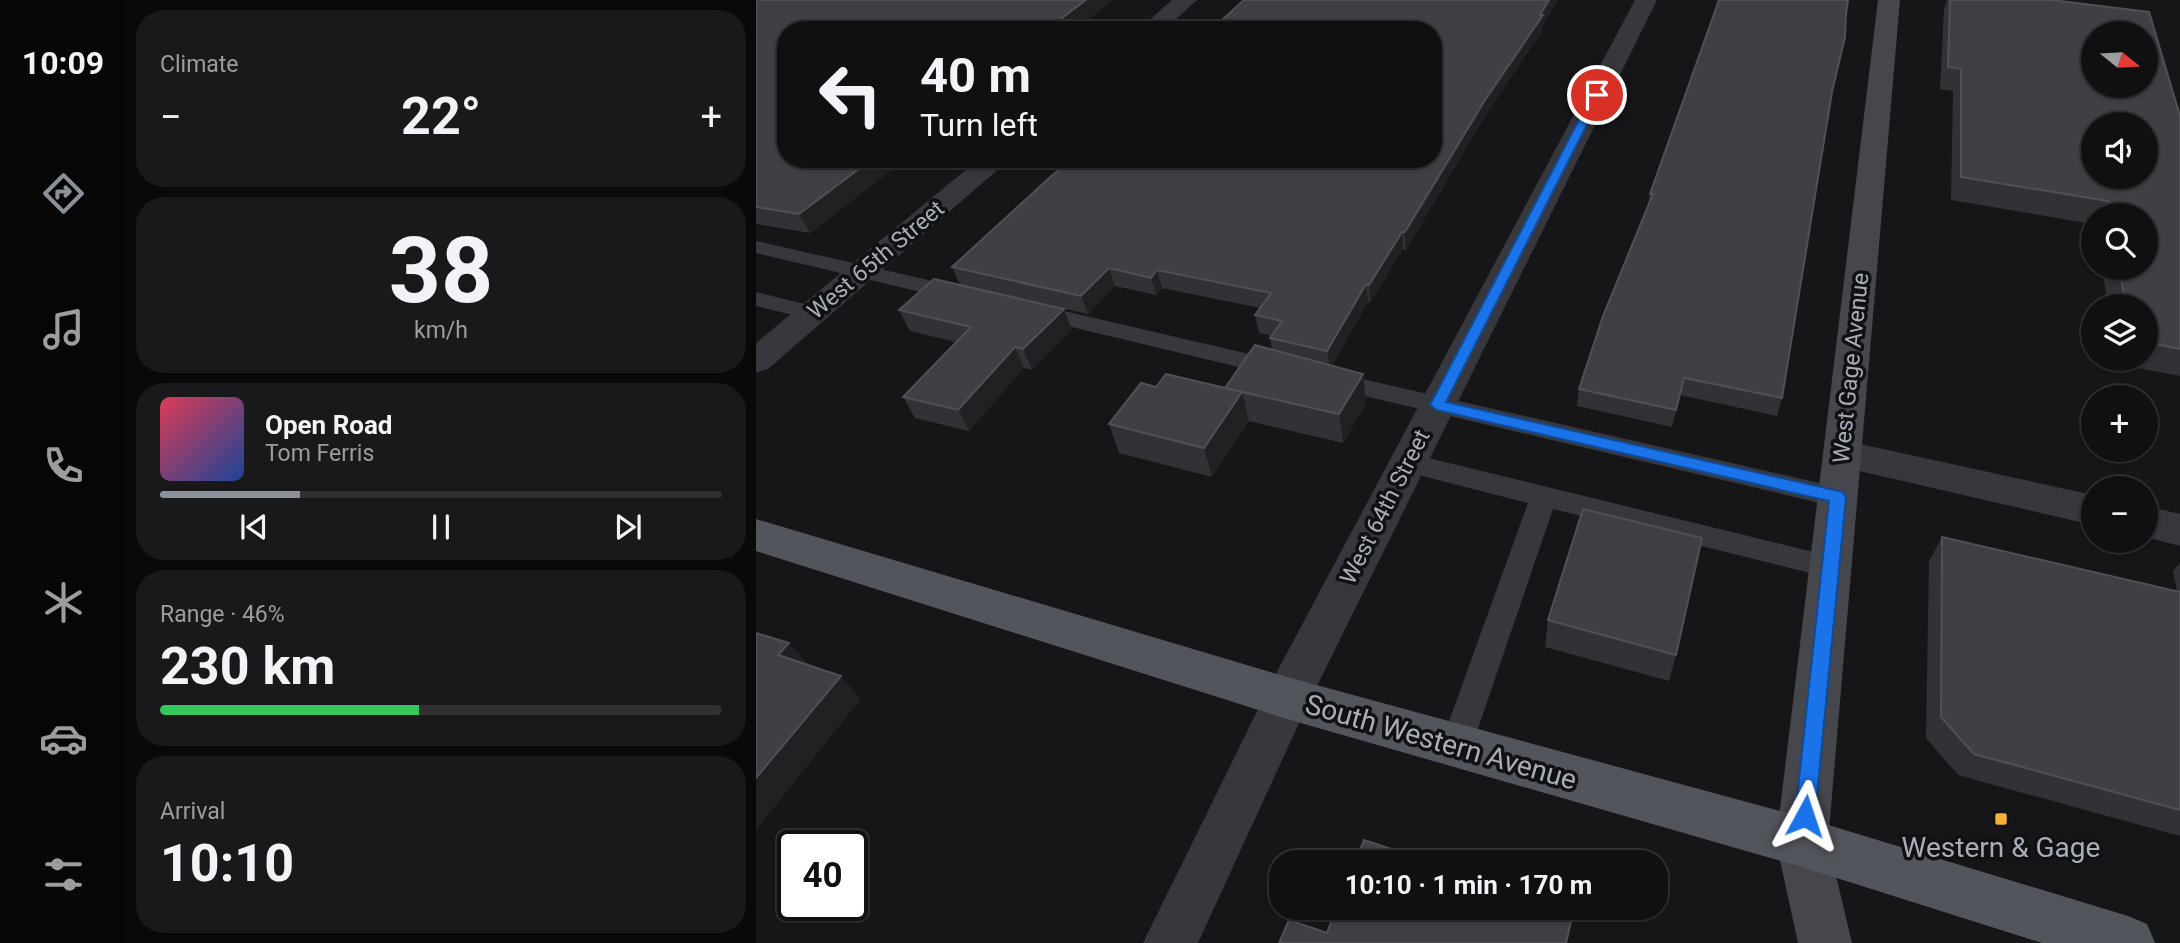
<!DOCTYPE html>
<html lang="en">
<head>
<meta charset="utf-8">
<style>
  :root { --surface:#101012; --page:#19191b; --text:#f1f3f6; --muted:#9c9d9f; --line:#303032; --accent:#8c9099 }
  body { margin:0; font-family:Roboto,sans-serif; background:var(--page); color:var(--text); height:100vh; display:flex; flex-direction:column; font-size:26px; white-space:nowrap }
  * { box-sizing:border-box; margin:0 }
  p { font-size:23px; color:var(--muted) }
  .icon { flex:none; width:38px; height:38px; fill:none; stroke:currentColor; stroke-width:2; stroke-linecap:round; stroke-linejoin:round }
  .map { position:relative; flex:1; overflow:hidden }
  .side { display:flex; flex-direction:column; gap:10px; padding:10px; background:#09090a; width:630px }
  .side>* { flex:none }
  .top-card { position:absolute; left:21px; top:21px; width:665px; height:147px; border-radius:28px; box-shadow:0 2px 5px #0004,0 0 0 2px var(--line); background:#101012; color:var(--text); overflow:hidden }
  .needle { width:46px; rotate:108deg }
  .controls { position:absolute; left:1325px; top:21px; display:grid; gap:14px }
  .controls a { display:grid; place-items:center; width:77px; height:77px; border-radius:50%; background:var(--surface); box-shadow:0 2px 5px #0004,0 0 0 2px var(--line); font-size:35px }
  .speed { position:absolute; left:21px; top:830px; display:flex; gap:14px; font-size:35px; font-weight:700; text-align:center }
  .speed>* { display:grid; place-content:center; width:91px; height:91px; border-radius:50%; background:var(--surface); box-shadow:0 2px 5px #0004,0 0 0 2px var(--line); line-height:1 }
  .speed .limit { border:4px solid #111; border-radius:10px; background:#fff; color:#111 }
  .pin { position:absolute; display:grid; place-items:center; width:60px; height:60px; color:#fff; margin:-30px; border:4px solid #fff; border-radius:50%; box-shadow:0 2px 7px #0007 }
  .me { position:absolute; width:77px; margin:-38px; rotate:5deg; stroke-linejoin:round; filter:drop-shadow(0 0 5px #0008) }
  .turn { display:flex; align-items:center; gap:24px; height:147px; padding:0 28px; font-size:32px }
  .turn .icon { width:91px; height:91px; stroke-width:2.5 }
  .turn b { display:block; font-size:49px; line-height:60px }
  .big { font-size:52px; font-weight:700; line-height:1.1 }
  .side .card { flex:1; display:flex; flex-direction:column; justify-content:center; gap:10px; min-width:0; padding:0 24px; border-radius:28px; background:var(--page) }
  .side .dial { align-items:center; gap:0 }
  .dial b { font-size:91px; line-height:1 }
  .song { display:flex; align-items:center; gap:21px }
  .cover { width:84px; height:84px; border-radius:10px; background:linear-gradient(135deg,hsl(350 70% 55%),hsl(220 70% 35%)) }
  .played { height:7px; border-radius:4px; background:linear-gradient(90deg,var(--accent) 25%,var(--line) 25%) }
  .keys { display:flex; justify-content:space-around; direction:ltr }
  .heat { display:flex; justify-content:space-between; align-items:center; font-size:38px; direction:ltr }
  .charge { height:10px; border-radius:5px; background:linear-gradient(90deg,#34c759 46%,var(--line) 0) }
  .trip { position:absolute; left:513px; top:850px; width:399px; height:70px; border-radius:28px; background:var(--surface); box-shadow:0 2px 5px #0004,0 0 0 2px var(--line); font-weight:700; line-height:70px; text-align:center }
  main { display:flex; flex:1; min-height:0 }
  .tab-bar { display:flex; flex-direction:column; width:126px; justify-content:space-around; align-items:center; background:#060607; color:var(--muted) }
  .tab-bar .icon { width:49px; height:49px }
  .tab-bar .on { color:var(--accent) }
  .tab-bar b { font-size:32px; color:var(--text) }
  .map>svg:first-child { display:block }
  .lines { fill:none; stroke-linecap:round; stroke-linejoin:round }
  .lane { fill:#37383d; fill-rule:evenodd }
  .street { fill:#37383d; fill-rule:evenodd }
  .secondary { fill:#45474d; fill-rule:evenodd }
  .primary { fill:#53555c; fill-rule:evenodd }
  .wall { fill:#323236 }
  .shaded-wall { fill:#212124 }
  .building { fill:#3f3f44; stroke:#4f5156; stroke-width:2; fill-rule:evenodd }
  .route { fill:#1a73e8; stroke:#114b97; stroke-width:2 }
  .poi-dot { fill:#f2b134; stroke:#111113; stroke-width:2.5 }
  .labels { text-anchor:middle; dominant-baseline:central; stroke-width:7; stroke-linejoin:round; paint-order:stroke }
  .street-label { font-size:23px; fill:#a8adb8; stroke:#111113 }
  .near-street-label { font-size:28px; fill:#a8adb8; stroke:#111113 }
  .near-poi-label { font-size:28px; fill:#a8adb8; stroke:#111113 }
</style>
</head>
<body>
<main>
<nav class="tab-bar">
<b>10:09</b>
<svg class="icon on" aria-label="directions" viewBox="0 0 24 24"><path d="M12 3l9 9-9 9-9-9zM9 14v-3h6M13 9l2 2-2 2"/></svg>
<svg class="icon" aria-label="music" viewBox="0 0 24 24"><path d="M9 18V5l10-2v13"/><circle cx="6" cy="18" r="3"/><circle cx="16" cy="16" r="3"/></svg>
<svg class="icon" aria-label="phone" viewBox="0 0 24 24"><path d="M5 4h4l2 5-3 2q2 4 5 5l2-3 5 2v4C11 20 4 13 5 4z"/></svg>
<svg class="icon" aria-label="climate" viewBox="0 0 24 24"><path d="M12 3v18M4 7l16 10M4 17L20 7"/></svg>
<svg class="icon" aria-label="car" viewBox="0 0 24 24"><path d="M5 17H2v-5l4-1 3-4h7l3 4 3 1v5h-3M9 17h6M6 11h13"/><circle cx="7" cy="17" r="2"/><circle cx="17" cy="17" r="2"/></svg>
<svg class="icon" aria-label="filters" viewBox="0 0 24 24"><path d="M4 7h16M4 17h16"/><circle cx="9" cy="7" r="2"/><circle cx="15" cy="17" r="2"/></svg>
</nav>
<section class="side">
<div class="card"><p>Climate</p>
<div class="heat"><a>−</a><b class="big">22°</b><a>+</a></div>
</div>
<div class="card dial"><b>38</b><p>km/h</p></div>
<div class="card">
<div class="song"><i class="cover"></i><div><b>Open Road</b><p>Tom Ferris</p></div></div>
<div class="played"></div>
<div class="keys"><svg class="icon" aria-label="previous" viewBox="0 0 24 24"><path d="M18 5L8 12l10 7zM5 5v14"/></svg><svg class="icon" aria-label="pause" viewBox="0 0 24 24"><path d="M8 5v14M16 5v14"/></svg><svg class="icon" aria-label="next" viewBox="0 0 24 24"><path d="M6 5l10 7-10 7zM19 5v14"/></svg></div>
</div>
<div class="card"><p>Range · 46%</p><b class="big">230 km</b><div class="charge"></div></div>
<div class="card"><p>Arrival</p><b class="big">10:10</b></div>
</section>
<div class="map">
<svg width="1424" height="943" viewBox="0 0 1424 943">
  <rect width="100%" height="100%" fill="#161618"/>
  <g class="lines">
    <path class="lane" d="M 0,241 L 203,287 L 211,289 L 214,294 L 211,299 L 203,301 L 0,253 Z
      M 0,292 L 65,308 L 68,313 L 65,318 L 57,320 L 0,306 Z
      M 278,304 L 524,361 L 532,363 L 536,369 L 532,375 L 524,377 L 270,316 L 267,311 L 270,306 Z
      M 575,372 L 1081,487 L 1090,490 L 1094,497 L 1090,504 L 1081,507 L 566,386 L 563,380 L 566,374 Z
      M 652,453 L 1074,556 L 1084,559 L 1088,567 L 1084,575 L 1074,578 L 797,509 L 716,746 L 712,757 L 700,761 L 688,757 L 684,746 L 772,503 L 643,470 L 639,463 L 643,456 Z"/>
    <path class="street" d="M 416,0 L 441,0 L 408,30 L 382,30 Z
      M 879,0 L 901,0 L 549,710 L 442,943 L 387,943 L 515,683 Z
      M 223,159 L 254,159 L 12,369 L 0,373 L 0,343 Z
      M 1086,440 L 1337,495 L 1337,525 L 1073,464 L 1067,454 L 1073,444 Z
      M 1390,506 L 1424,514 L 1424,546 L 1390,537 Z"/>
    <path class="secondary" d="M 1122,0 L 1144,0 L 1072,842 L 1096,943 L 1042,943 L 1020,842 Z"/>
    <path class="primary" d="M 0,519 L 531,677 L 1046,817 L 1372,916 L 1391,924 L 1399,943 L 1286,943 L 1046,867 L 531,719 L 0,551 Z"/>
  </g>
  <path class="wall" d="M 0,0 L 357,0 L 318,30 L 30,30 L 30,159 L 150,159 L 54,233 L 0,224 Z
    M 488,0 L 802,0 L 786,26 L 786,31 L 729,116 L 650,250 L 647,249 L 614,303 L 612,302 L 576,365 L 607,374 L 610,403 L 587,443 L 493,421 L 456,477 L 363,453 L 353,424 L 400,387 L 469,388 L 516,350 L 514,338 L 516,336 L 503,333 L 499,315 L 504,308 L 406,288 L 400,295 L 359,286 L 332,314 L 204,285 L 196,267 Z
    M 1191,0 L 1296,0 L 1424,116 L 1424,376 L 1360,364 L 1360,359 L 1390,359 L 1390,306 L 1352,306 L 1346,268 L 1390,268 L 1390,215 L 1337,215 L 1337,224 L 1195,200 L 1197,91 L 1184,89 L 1188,9 Z
    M 1076,92 L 1026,398 L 1021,416 L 924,395 L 916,427 L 821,406 L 823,389 L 892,207 L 894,194 Z
    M 143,310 L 316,330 L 276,370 L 268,368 L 213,431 L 159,418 L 147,397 L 200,342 L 154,331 Z
    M 1186,537 L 1421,591 L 1417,571 L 1424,563 L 1424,836 L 1202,775 L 1170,738 L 1173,561 Z
    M 792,620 L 920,655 L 913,681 L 789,647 Z"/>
  <path class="shaded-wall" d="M 330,0 L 357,0 L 318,30 L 290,30 Z
    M 793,0 L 802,0 L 786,26 L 786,31 L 729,116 L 650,250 L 649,232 L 729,100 Z
    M 116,159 L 150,159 L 54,233 L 43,214 Z
    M 646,232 L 647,249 L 614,303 L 613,285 Z
    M 353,268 L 359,286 L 332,314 L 325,296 Z
    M 401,270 L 406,288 L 400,295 L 395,278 Z
    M 610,284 L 612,302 L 574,369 L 571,351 Z
    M 308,309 L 316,330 L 276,370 L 267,349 Z
    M 259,347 L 268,368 L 213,431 L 202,410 Z
    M 607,374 L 610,403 L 587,443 L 583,414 Z
    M 486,392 L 493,421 L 456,477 L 448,448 Z
    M 33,643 L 55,667 L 22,655 Z
    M 85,676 L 105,699 L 0,830 L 0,778 Z"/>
  <path class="building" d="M 0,0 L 330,0 L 290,30 L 30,30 L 30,159 L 116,159 L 43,214 L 0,207 Z
    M 488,0 L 793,0 L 784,15 L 787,15 L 729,100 L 649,232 L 646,232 L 613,285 L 610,284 L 571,351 L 514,338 L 526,321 L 499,315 L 515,293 L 401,270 L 395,278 L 353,268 L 325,296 L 196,267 L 314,159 L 677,159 L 677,30 L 455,30 Z
    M 963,0 L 1092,0 L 1090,14 L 1089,37 L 1076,92 L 1026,398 L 928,378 L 920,410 L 823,389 L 847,316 L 897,194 L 894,194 Z
    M 1194,0 L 1296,0 L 1393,12 L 1424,116 L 1424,349 L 1390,342 L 1390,306 L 1370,306 L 1363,268 L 1390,268 L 1390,215 L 1355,215 L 1352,201 L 1205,177 L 1205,69 L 1192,67 ZM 1337,33 L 1390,33 L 1390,86 L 1337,86 ZM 1337,124 L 1390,124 L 1390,177 L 1337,177 Z
    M 178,279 L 308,309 L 267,349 L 259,347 L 202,410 L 147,397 L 215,327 L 143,310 Z
    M 499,345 L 607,374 L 583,414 L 469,388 Z
    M 410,374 L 486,392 L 448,448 L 353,424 L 385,383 L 400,387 Z
    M 827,509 L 946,538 L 920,655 L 792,620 Z
    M 1186,537 L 1424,592 L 1424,810 L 1218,754 L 1185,717 Z
    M 0,633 L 33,643 L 22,655 L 85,676 L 0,778 Z
    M 608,840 L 677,863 L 599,863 Z
    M 580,908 L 816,908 L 818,909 L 810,943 L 523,943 L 533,920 L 571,933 Z"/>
  <path class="route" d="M 841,92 L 846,95 L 690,402 L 1087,492 L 1090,497 L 1059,816 L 1056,823 L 1049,826 L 1042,823 L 1039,816 L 1073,501 L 681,410 L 674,405 L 836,95 Z"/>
  <rect class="poi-dot" x="1238" y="812" width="14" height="14" rx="3.5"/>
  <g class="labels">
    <g class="street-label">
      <text transform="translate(120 260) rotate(-40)">West 65th Street</text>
      <text transform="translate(1095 368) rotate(-84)">West Gage Avenue</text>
      <text transform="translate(629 507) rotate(-63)">West 64th Street</text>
    </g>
    <g class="near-street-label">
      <text transform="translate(685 742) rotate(16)">South Western Avenue</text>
    </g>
    <g class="near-poi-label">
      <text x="1245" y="847">Western &amp; Gage</text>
    </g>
  </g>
</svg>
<div class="controls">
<a><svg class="needle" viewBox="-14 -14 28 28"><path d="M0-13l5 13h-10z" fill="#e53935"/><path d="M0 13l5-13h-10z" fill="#9c9d9f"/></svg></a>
<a><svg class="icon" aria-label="sound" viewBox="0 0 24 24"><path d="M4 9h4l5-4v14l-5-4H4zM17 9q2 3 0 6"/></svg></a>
<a><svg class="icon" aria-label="search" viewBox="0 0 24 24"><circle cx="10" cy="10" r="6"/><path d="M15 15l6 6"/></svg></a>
<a><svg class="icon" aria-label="layers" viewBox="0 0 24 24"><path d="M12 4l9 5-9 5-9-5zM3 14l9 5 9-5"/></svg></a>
<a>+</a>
<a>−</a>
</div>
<div class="speed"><div class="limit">40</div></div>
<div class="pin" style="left:841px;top:95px;background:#d93025"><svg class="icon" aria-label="arrive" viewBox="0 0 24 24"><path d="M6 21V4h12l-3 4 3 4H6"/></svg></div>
<svg class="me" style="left:1049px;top:816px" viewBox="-20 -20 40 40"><path d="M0-17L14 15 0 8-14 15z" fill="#1a73e8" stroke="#fff" stroke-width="4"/></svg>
<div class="trip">10:10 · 1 min · 170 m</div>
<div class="top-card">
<div class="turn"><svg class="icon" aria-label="left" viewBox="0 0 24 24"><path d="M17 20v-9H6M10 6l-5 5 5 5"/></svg><div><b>40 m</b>Turn left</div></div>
</div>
</div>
</main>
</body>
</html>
